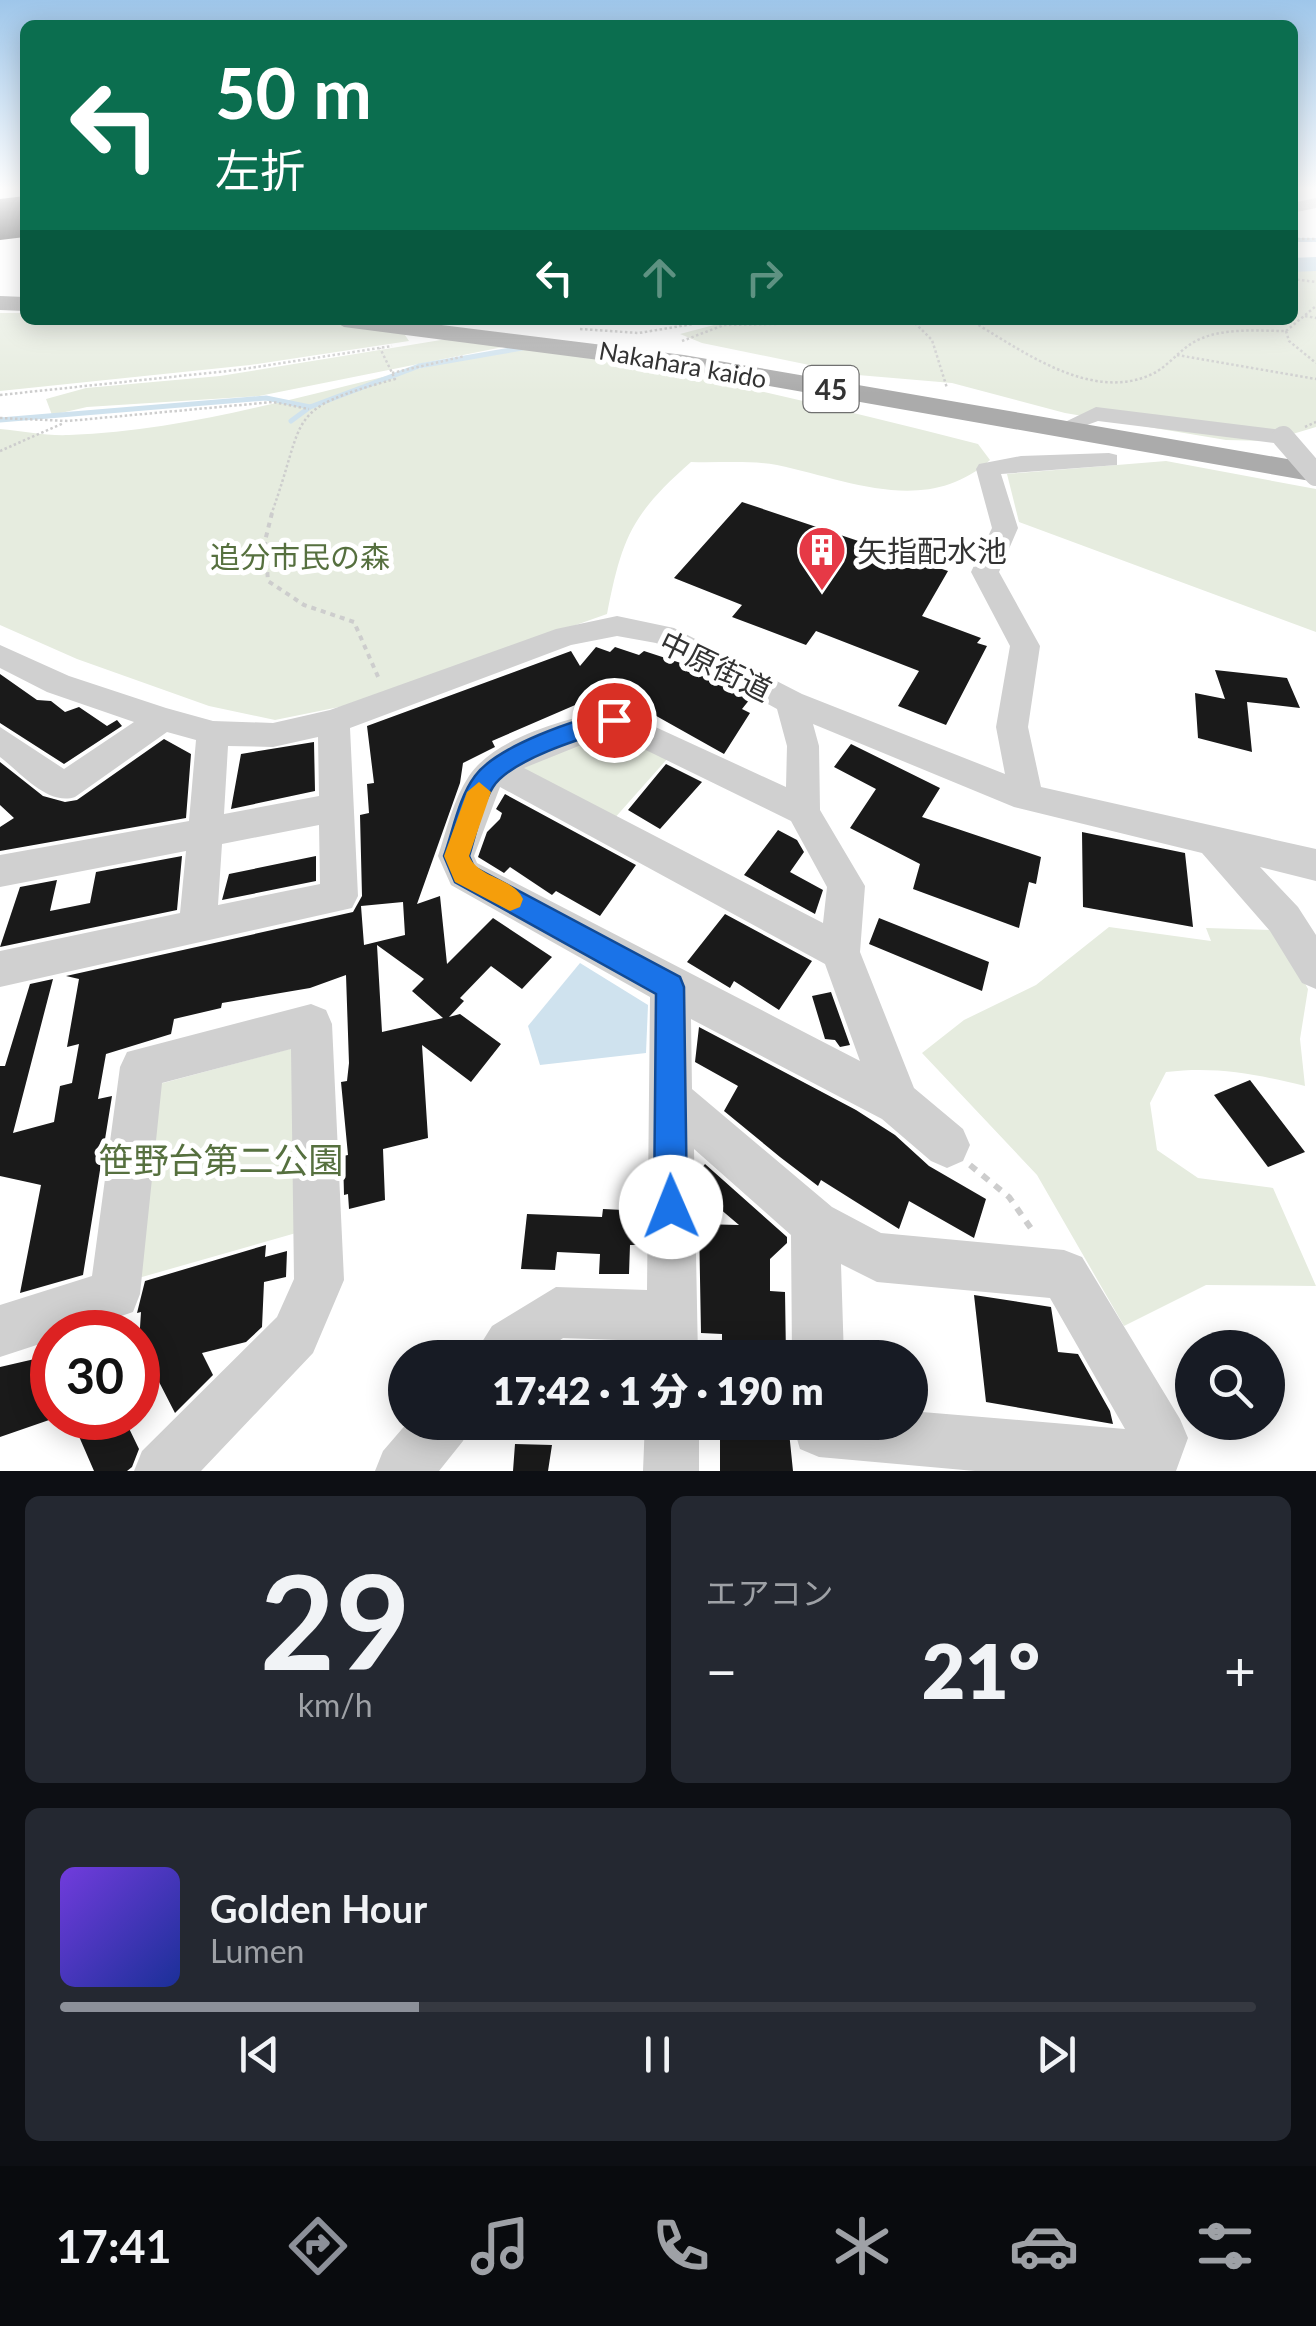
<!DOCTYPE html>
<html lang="ja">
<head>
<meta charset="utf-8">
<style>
  :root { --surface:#171b24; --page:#242831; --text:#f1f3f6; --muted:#9ea1a6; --line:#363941; --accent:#8c9099 }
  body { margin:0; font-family:Lato,"Noto Sans JP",sans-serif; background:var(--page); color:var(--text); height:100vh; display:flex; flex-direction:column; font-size:38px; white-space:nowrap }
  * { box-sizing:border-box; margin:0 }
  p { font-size:32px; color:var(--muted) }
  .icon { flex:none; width:55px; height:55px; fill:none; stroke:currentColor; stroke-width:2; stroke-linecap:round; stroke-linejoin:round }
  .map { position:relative; height:1471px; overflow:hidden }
  .side { display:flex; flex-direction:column; gap:25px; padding:25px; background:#0d0f14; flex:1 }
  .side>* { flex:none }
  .guide { position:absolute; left:20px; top:20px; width:1278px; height:305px; border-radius:15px; box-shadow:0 5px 25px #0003; background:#0b6e4f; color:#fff; overflow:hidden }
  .tools { position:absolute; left:1175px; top:1330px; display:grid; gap:20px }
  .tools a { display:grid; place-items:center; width:110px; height:110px; border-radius:50%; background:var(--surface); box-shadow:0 5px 25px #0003; font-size:50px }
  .speed { position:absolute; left:30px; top:1310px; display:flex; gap:20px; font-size:50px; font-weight:700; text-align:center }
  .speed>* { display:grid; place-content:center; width:130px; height:130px; border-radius:50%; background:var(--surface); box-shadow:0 5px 25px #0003; line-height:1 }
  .speed .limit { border:15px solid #d22; background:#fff; color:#111 }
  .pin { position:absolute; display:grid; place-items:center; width:85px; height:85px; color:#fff; margin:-42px; border:5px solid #fff; border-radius:50%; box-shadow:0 2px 10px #0007 }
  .me { position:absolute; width:110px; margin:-55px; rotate:359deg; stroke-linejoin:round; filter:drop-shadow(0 0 8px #0008) }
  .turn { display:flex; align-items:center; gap:35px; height:210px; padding:0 30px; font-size:45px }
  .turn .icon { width:130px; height:130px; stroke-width:2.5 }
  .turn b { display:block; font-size:70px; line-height:85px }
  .lanes { display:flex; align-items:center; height:95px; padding:0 30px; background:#0003; justify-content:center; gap:50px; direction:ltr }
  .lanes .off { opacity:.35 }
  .big { font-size:75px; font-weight:800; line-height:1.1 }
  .side .widget { flex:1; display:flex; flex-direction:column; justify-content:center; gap:15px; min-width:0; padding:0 35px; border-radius:15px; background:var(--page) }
  .side .dial { align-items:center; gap:0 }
  .dial b { font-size:130px; line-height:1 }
  .song { display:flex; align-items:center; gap:30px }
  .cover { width:120px; height:120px; border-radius:15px; background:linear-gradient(135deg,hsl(260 70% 55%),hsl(230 70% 35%)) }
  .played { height:10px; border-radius:5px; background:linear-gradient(90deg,var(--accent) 30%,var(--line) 30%) }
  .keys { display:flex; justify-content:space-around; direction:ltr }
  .heat { display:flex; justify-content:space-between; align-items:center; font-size:55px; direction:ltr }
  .side .tiles { flex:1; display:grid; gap:25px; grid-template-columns:1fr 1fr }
  .widget:last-child { grid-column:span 2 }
  .trip { position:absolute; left:388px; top:1340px; width:540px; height:100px; border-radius:50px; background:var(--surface); box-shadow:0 5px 25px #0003; font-weight:800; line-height:100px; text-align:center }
  .tabs { display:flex; height:160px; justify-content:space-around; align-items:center; background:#090b0e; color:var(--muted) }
  .tabs .icon { width:70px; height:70px }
  .tabs .current { color:var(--accent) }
  .tabs b { font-size:45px; color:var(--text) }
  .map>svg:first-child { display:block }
  .green { fill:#e6ecdf }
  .water { fill:#cfe2ee }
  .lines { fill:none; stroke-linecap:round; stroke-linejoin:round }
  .stream-far1 { stroke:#cfe2ee; stroke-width:4 }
  .stream { stroke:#cfe2ee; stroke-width:5 }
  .river { fill:#cfe2ee; fill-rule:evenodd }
  .building { fill:#1a1a1a; fill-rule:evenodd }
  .path-far2 { stroke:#cdcdcd; stroke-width:2.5; stroke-dasharray:2.5 2.5; stroke-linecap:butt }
  .path-far1 { stroke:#cdcdcd; stroke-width:4; stroke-dasharray:5 5; stroke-linecap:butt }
  .path { stroke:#cdcdcd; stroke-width:6; stroke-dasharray:8 8; stroke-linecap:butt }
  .minor { fill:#d0d0d0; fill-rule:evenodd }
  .major { fill:#ababab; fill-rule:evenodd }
  .minor-bridge { stroke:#d0d0d0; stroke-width:22 }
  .route { fill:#1a73e8; stroke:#114b97; stroke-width:2.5 }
  .slow { fill:#f59e0b }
  .labels { text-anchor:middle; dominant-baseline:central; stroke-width:10; stroke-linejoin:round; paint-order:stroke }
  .far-street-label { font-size:25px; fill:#333; stroke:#fff }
  .shield { fill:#fff; stroke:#707070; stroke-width:2.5 }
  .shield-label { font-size:28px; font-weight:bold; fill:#333 }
  .poi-label { font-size:30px; fill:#333; stroke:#fff; text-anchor:start }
  .park-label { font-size:30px; fill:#56703f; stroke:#fff }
  .street-label { font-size:30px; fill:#333; stroke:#fff }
  .near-park-label { font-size:35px; fill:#56703f; stroke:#fff }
</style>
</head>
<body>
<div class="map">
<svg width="1316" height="1471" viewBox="0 0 1316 1471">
  <rect width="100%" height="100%" fill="#fff"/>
  <path class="green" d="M 1293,266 L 1316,267 L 1316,427 L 1269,441 L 1226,440 L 1065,413 L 952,383 L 858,375 L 702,343 L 680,334 L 733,320 L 1292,320 Z
    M 0,313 L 25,313 L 25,320 C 150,320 279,311 403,332 L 409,341 L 250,365 L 0,391 Z
    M 447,339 L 503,347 L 259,396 L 87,407 L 52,415 L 46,399 L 86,388 L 220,376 Z
    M 523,349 C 678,368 827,406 978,444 L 990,460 C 926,517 849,480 777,465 C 750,460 719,463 691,462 C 632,514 622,537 607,614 L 349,705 L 275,720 L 209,706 L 77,659 L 0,625 L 0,429 C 23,431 46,436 69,435 C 223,430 371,370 523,349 Z
    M 1166,461 L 1316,489 L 1316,632 L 1019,522 L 1007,474 Z
    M 611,730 L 668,758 L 613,820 L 522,773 L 525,761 Z
    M 1109,927 L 1211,941 L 1206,928 L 1276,930 L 1308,989 L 1300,1039 L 1305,1086 C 1256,1074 1216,1066 1166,1072 L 1150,1103 L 1157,1150 L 1198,1178 L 1273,1188 L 1316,1286 L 1206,1285 L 1124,1326 L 1037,1175 L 922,1053 L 964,1020 L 1036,985 Z
    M 297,1047 L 296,1233 L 135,1279 L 152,1086 Z"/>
  <path class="water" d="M 580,963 L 648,1005 L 646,1053 L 540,1065 L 528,1026 Z"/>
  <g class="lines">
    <path class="stream-far1" d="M 1292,240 L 1316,240"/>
    <path class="stream" d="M 0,420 L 266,398 L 310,407 L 419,366 L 522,348
      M 291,421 L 310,407"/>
    <path class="river" d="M 1316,257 L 1316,271 L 1292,272 L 1292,258 Z"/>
  </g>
  <path class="building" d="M 25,196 L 25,237 L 0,240 L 0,199 Z
    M 742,502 L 948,571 L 922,616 L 981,638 L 977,643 L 987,646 L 946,725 L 898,706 L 919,671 L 816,631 L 806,645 L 732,617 L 742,605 L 674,578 Z
    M 596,647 L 610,652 L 615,647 L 639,655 L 644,651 L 693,667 L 750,699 L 742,709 L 750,713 L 724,754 L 610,690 L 492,741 L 495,747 L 463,763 L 460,783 L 417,904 L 440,896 L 447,964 L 493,918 L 552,957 L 522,989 L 491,966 L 460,998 L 464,1001 L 449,1017 L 460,1014 L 501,1044 L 471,1082 L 422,1045 L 428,1138 L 383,1149 L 385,1200 L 349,1209 L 348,1194 L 344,1195 L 343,1156 L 348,1155 L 341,1082 L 347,1081 L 349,1063 L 346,975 L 310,988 L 222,1003 L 221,1008 L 174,1019 L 171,1034 L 106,1054 L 98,1099 L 112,1096 L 83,1275 L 20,1293 L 41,1185 L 0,1176 L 0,1066 L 5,1066 L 30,984 L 53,979 L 13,1133 L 54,1122 L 60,1086 L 72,1083 L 79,1044 L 67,1047 L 79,979 L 66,976 L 353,912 L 362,896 L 360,815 L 369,813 L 367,784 L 374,783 L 367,726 L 571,651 L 580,666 ZM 403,902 L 405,935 L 364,945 L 361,906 ZM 377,945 L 424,979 L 412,991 L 443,1018 L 382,1032 Z
    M 1215,670 L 1287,678 L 1300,708 L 1247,702 L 1252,752 L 1198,738 L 1195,693 L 1225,699 Z
    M 0,674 L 37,700 L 51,701 L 65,712 L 79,707 L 107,726 L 117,720 L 122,726 L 64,764 L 0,723 Z
    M 164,739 L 191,754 L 186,818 L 0,851 L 0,827 L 14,818 L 0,805 L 0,762 L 43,796 L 65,802 L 77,800 Z
    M 314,742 L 315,791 L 231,809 L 241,754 Z
    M 851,744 L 940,788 L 922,817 L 1041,857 L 1036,884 L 1029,882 L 1019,928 L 913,889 L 920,864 L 850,828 L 876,789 L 834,767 Z
    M 666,764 L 702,782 L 660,829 L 628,810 Z
    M 505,794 L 636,865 L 600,916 L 556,891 L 552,895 L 510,867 L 504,873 L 478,857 L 487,832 L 500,819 L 502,813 L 496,809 Z
    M 778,830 L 797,840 L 804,852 L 790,872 L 823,890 L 815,914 L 744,875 Z
    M 1082,832 L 1185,853 L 1193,927 L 1083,907 Z
    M 182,856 L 177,910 L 0,947 L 20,887 L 57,880 L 50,911 L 90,903 L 96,872 Z
    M 316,856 L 316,881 L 222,900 L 229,874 Z
    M 725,914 L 812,961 L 779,1010 L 734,981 L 730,988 L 687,962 Z
    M 879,918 L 989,962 L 982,991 L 869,944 Z
    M 831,992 L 850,1045 L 840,1047 L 835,1040 L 825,1039 L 812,996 Z
    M 699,1027 L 856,1110 L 895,1135 L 929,1166 L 986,1199 L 974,1238 L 909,1201 L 899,1229 L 821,1180 L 818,1186 L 780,1157 L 724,1111 L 738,1086 L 695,1062 Z
    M 1250,1080 L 1305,1152 L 1268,1167 L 1214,1095 Z
    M 705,1164 L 787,1237 L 787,1243 L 770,1259 L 770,1291 L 785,1292 L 786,1357 L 730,1358 L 730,1347 L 722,1346 L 722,1334 L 701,1333 L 699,1224 L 739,1225 L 699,1191 L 698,1173 Z
    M 603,1209 L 644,1211 L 644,1245 L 630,1245 L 629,1274 L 599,1274 L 600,1254 L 557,1252 L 555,1270 L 521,1269 L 527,1214 L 602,1217 Z
    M 266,1245 L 265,1257 L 287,1251 L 286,1277 L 264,1282 L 262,1327 L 246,1342 L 202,1353 L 213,1375 L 175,1413 L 139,1343 L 141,1312 L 137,1313 L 145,1281 Z
    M 974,1295 L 1051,1307 L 1058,1352 L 1078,1354 L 1110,1411 L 1113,1424 L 986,1402 Z
    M 588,1343 L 627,1344 L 627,1358 L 587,1358 Z
    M 52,1355 L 52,1419 L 0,1437 L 0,1367 Z
    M 71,1418 L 124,1418 L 139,1449 L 132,1467 L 127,1471 L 94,1471 Z
    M 720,1422 L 788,1422 L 793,1471 L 720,1471 Z
    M 515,1444 L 552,1445 L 548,1471 L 513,1471 Z"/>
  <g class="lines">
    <path class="path-far2" d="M 1292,239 L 1316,239
      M 1292,279 L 1316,282
      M 1305,316 L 1316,318
      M 970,320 C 1020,349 1089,402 1150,375 C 1167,368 1178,351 1194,342 C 1221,327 1256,331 1286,331
      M 915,323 L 932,340 L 947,388
      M 724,325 L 966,320
      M 580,329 L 639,333 L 717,320
      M 1286,331 L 1289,341 L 1316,363
      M 1286,331 L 1316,306
      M 682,341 L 724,325
      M 1177,355 L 1316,379
      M 392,373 L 465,356
      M 0,395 L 237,370 L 392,346
      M 0,418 L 68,421 L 273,402 L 309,409
      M 1305,427 L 1316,422
      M 0,451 L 64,423
      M 271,515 C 308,414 282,410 395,379 L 380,348"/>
    <path class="path-far1" d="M 272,513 L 265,541 L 268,581 L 304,605 L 354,622 L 379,679"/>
    <path class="path" d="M 970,1165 L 1009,1197 L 1035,1234"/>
    <path class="minor" d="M 1316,198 L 1316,208 L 1292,213 L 1292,203 Z
      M 1096,407 L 1283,430 L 1295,437 L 1283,444 L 1098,421 L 1076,429 L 1065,422 Z
      M 1109,453 L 1117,455 L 1117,465 L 1001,474 L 1018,528 L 999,572 L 1040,646 L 1028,727 L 1041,787 L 1316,849 L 1316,881 L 1260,867 L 1298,907 L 1316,935 L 1316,989 L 1302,983 L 1270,931 L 1202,853 L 1014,807 L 813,724 L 819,746 L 820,810 L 865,886 L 860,952 L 914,1088 L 963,1129 L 970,1145 L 963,1161 L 947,1168 L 931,1161 L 882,1119 L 691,1019 L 692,1089 L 832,1207 L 881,1233 L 1064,1250 L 1082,1257 L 1180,1419 L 1188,1438 L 1176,1471 L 975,1471 L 819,1457 L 800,1449 L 792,1422 L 910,1422 L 910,1411 L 1125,1429 L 1050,1298 L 877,1282 L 841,1264 L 844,1358 L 792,1358 L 791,1235 L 694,1149 L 698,1358 L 646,1358 L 646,1341 L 563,1338 L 535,1358 L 472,1358 L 492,1326 L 556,1287 L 647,1290 L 650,997 L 451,885 L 438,856 C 447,829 453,800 469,776 C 496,736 568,719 614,708 L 786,787 L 787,746 L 777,709 L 656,643 L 617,636 L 571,645 L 350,728 L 358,896 L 352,908 L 0,987 L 0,951 L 180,913 L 186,851 L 0,887 L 0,855 L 189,821 L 196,740 L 167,732 L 75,797 C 48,806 21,773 0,757 L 0,727 L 64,769 L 134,722 L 47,692 L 0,668 L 0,645 L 69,676 L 166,708 L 213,721 L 273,723 L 330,710 L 556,629 L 617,616 L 674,628 L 802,694 L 1005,774 L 996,727 L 1010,646 L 971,572 L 992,528 L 976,469 L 979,464 L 1021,456 ZM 611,733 L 791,821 L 827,887 L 823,923 L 524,768 ZM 318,737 L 319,796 L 224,814 L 228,746 L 273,747 ZM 500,787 L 825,964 L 860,1061 L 477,863 L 474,856 ZM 319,825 L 320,884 L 218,905 L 222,844 Z
      M 311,1004 L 326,1010 L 332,1024 L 344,1280 L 313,1353 L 201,1471 L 134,1471 L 142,1451 L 277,1317 L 294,1279 L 291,1049 L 162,1083 L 140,1294 L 133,1312 L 74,1332 L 52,1332 L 52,1340 L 0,1357 L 0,1305 L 92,1276 L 120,1067 L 127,1052 Z
      M 408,1422 L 471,1422 L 463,1441 L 439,1471 L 375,1471 L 383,1451 Z
      M 645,1422 L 699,1422 L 699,1471 L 643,1471 Z"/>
    <path class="major" d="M 0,296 L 25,297 L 25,311 L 0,310 Z
      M 332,320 L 401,320 L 684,355 L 1316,464 L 1316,482 L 684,371 L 344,327 Z"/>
    <path class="minor-bridge" d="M 1283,437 L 1316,475"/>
  </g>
  <linearGradient id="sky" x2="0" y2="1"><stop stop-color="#9ec6ea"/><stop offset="0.48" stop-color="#fff"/><stop offset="1" stop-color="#fff" stop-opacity="0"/></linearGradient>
  <rect width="1316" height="393" fill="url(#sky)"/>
  <path class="route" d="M 614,712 L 622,715 L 622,726 C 589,736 512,758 493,787 C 481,806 476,834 469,856 L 474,867 L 680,977 L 684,987 L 687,1207 L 682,1219 L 671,1224 L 659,1219 L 654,1207 L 656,994 L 455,882 L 444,856 C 453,831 459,797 475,776 C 497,746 577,718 614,712 Z"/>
  <path class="slow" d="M 479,782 L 491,792 L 469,856 C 479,879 513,877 523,899 L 520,907 L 510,911 L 455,882 L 444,856 L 467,792 Z"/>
  <defs>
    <g id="building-pin" transform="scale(2.5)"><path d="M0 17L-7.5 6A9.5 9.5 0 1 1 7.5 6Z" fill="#e63946" stroke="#fff"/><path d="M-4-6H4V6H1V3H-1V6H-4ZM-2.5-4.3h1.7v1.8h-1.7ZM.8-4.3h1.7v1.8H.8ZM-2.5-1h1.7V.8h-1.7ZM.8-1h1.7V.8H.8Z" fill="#fff"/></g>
  </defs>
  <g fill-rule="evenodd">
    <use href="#building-pin" x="822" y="550"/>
  </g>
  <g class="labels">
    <g class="far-street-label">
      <text transform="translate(683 364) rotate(10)">Nakahara kaido</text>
    </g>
    <rect class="shield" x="803.5" y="366" width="55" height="46" rx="8"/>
    <g class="shield-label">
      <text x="831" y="389">45</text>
    </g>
    <g class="poi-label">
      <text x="857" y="550">矢指配水池</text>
    </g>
    <g class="park-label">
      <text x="300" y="556">追分市民の森</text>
    </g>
    <g class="street-label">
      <text transform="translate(716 665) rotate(26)">中原街道</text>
    </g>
    <g class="near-park-label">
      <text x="221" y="1159">笹野台第二公園</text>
    </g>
  </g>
</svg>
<div class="tools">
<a><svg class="icon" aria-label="search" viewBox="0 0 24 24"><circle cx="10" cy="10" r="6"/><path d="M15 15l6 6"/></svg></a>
</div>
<div class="speed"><div class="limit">30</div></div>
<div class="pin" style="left:614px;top:720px;background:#d93025"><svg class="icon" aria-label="arrive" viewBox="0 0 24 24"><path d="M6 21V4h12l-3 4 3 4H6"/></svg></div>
<svg class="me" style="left:671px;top:1207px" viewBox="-20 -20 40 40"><circle r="19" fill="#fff"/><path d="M0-13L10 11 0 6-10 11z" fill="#1a73e8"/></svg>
<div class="trip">17:42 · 1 分 · 190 m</div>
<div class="guide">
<div class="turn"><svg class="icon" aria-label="left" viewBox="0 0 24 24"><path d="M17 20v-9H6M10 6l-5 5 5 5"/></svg><div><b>50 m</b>左折</div></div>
<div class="lanes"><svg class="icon" aria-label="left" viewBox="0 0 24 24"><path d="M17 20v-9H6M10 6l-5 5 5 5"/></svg><svg class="icon off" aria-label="ahead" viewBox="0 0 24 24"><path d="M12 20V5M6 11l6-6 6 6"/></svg><svg class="icon off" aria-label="right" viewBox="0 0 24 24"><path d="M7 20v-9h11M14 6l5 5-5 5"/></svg></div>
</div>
</div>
<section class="side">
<div class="tiles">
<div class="widget dial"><b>29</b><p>km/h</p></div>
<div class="widget"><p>エアコン</p>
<div class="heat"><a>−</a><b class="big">21°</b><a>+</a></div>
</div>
<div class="widget">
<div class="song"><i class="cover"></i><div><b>Golden Hour</b><p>Lumen</p></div></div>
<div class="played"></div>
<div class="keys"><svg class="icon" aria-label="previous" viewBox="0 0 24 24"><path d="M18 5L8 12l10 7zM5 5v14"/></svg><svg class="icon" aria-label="pause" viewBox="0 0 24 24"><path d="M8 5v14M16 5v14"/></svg><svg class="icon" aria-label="next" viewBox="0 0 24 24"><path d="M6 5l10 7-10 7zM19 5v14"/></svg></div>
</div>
</div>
</section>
<nav class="tabs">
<b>17:41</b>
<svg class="icon current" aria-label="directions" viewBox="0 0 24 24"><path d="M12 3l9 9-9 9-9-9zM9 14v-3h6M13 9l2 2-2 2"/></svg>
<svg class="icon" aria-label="music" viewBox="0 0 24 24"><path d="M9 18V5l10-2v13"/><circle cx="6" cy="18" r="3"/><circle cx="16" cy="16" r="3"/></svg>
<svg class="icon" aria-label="phone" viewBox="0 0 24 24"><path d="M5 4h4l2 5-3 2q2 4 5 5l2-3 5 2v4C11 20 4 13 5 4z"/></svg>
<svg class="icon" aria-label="climate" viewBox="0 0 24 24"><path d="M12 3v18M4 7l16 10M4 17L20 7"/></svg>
<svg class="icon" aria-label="car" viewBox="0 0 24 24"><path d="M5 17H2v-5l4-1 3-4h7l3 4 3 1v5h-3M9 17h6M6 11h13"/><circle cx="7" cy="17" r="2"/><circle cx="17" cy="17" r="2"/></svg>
<svg class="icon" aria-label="filters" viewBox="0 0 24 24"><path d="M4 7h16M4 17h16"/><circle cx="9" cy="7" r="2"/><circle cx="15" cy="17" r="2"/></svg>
</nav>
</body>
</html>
